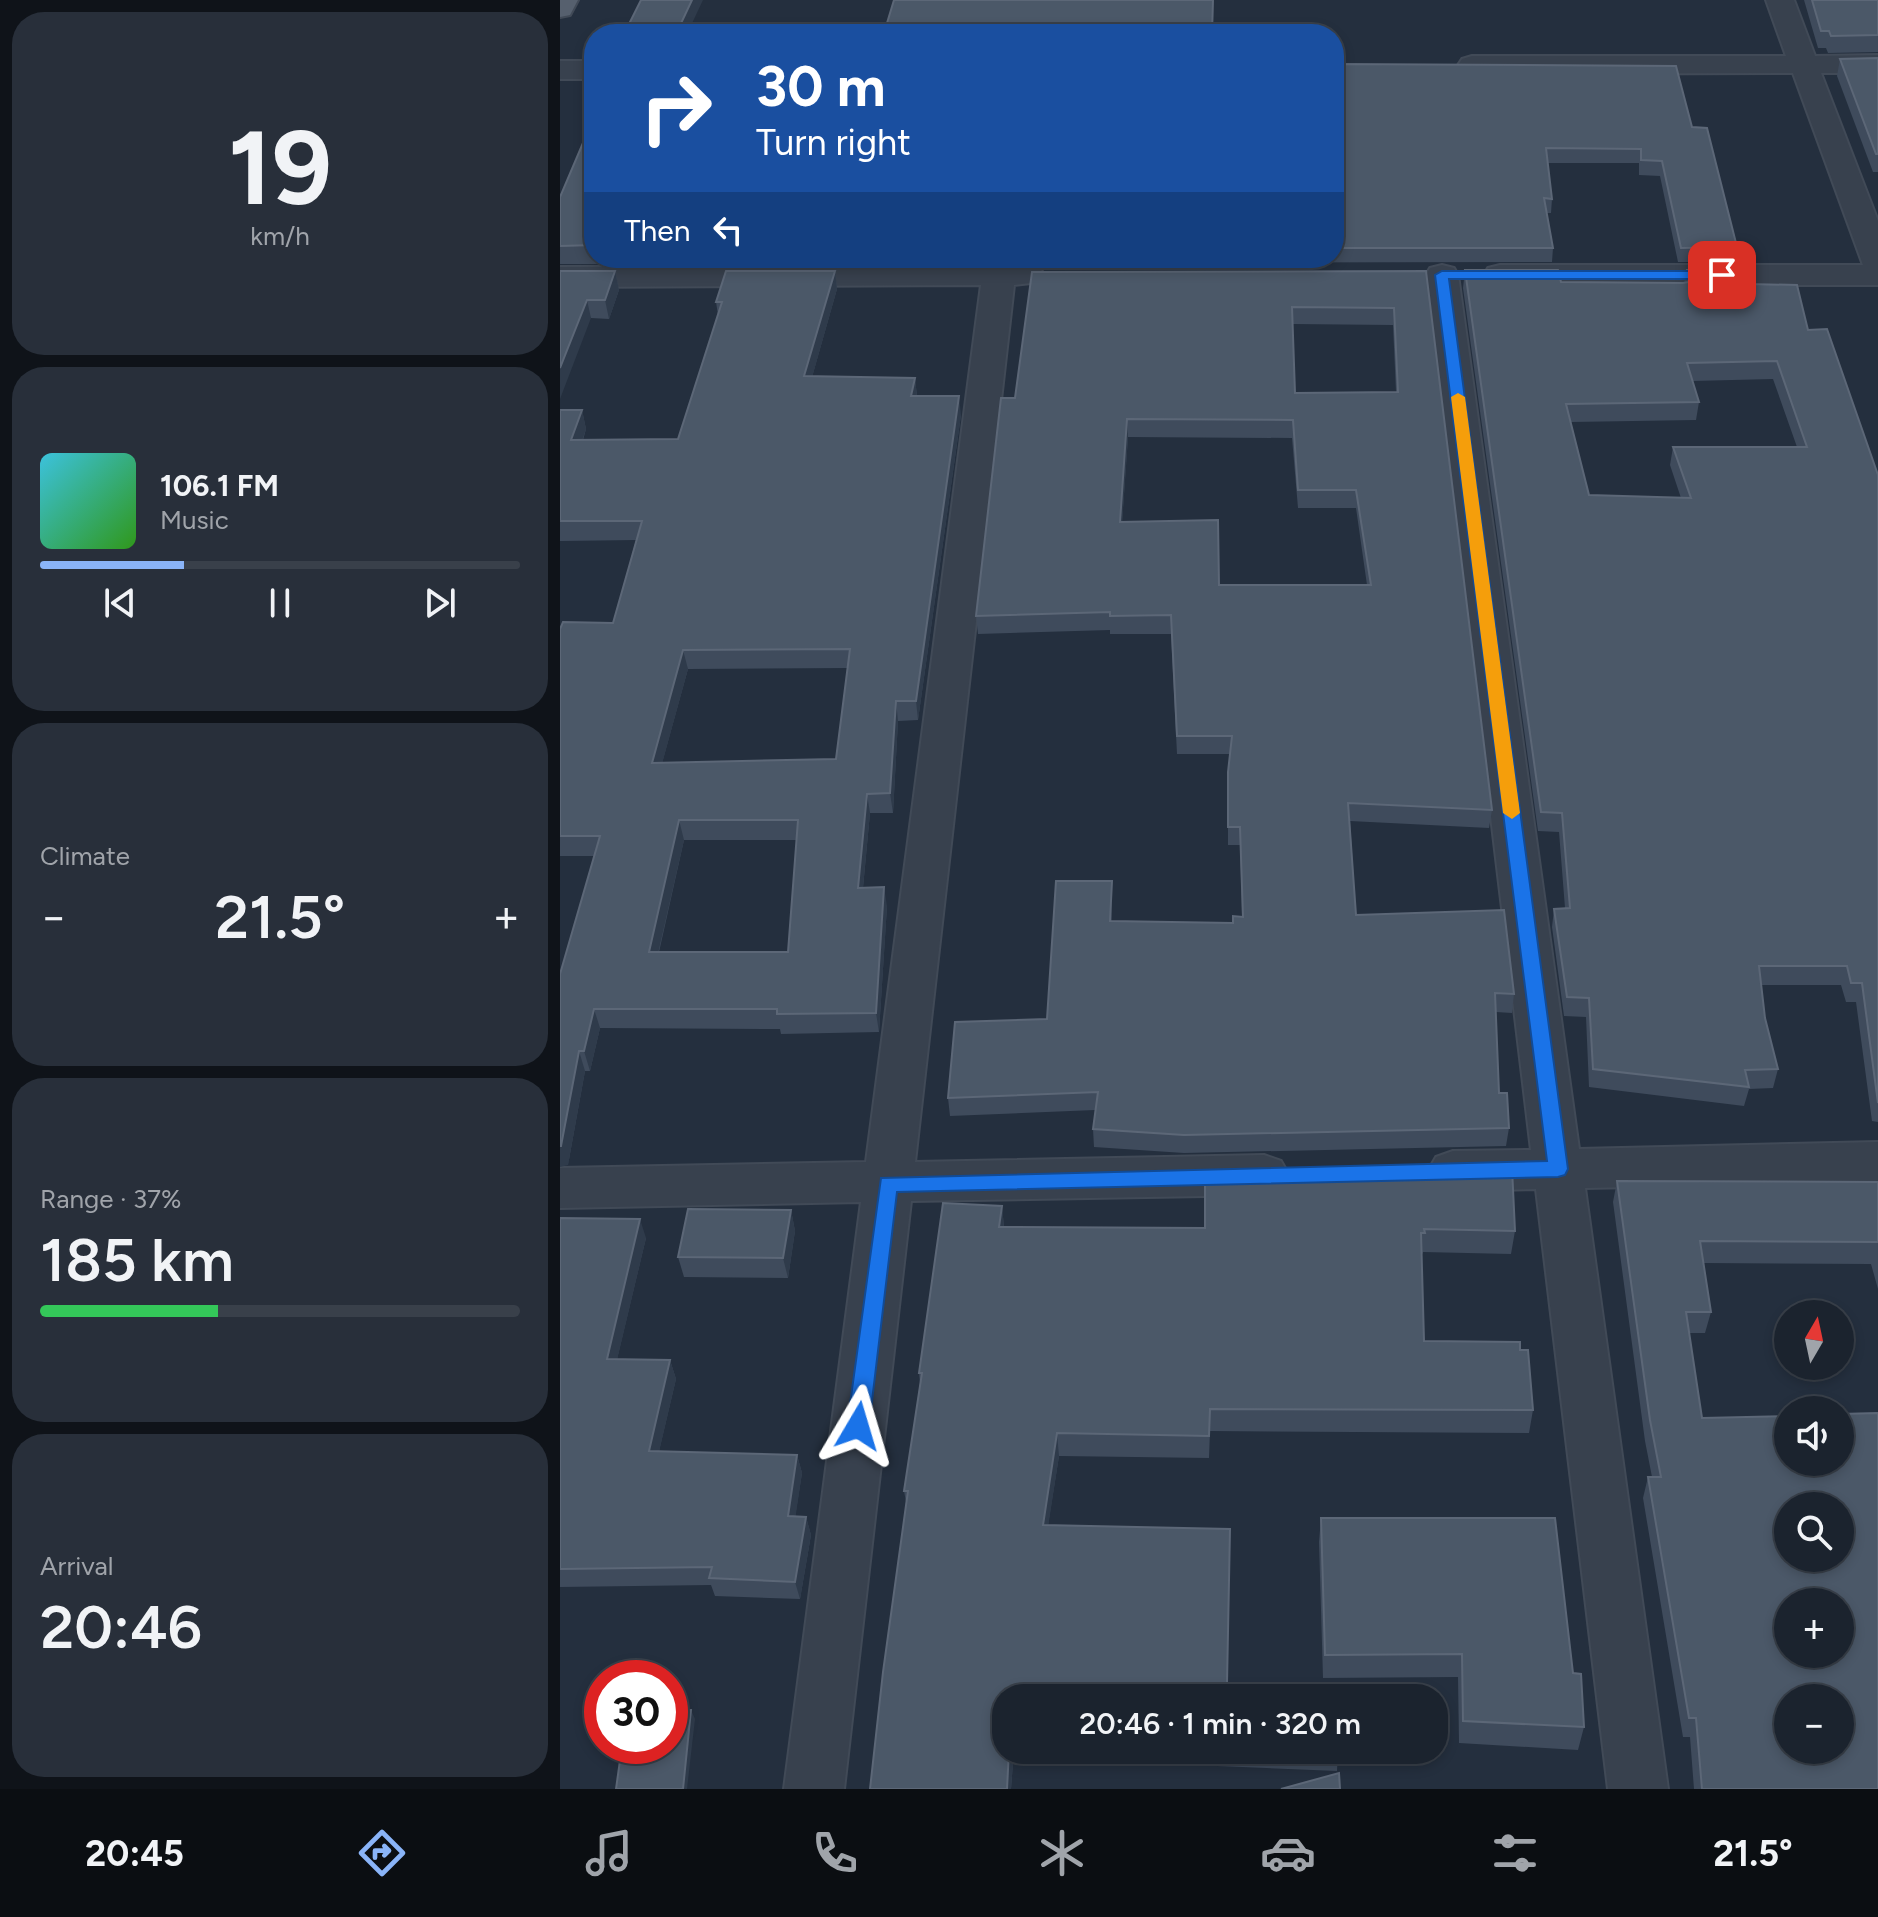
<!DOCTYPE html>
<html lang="en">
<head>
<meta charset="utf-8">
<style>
  :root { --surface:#1b232e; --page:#282f3a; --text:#f1f3f6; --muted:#a0a4aa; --line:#39404a; --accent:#8ab4f8 }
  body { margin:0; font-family:Figtree,sans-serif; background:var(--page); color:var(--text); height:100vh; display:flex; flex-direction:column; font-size:30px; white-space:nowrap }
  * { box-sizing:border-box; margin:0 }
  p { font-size:26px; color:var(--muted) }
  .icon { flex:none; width:44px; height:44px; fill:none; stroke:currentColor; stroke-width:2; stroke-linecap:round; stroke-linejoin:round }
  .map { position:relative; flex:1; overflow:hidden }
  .sheet { display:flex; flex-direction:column; gap:12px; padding:12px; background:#0f1319; width:560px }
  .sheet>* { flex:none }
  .hud { position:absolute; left:24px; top:24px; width:760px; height:244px; border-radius:32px; box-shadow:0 4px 12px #0003,0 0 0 2px var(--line); background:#1a4fa0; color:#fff; overflow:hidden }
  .needle { width:52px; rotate:9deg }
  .buttons { position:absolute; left:1214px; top:1300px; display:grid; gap:16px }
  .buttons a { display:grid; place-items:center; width:80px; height:80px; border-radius:50%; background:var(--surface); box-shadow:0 4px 12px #0003,0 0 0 2px var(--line); font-size:40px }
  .speed { position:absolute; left:24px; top:1660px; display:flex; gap:16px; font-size:40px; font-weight:700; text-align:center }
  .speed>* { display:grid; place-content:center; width:104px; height:104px; border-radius:50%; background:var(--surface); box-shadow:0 4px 12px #0003,0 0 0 2px var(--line); line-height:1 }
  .speed .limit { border:12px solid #d22; background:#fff; color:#111 }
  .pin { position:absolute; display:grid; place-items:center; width:68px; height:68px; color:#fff; margin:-34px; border-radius:16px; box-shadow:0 4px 12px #0006 }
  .me { position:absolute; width:88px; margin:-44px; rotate:7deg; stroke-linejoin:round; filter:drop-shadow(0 0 6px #0008) }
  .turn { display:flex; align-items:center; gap:28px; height:168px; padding:0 40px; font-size:36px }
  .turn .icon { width:104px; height:104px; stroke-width:2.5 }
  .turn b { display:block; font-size:56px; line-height:68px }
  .then { display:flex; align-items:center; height:76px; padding:0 40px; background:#0003; gap:16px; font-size:30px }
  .big { font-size:60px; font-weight:600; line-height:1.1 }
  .sheet .tile { flex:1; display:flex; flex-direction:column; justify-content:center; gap:12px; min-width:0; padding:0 28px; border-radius:32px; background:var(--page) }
  .sheet .dial { align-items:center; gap:0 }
  .dial b { font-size:104px; line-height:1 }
  .song { display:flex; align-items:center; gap:24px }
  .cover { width:96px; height:96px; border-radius:12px; background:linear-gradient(135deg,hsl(190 70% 55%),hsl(110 70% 35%)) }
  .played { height:8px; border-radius:4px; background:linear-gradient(90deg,var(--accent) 30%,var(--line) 30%) }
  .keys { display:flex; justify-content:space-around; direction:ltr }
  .heat { display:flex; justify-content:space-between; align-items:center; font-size:44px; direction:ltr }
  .charge { height:12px; border-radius:6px; background:linear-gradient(90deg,#34c759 37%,var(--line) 0) }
  .trip { position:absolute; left:432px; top:1684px; width:456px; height:80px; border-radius:32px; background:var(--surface); box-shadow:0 4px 12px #0003,0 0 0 2px var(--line); font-weight:600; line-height:80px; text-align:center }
  .menu { display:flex; height:128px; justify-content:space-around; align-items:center; background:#0b0e12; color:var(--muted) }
  .menu .icon { width:56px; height:56px }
  .menu .on { color:var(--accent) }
  .menu b { font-size:36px; color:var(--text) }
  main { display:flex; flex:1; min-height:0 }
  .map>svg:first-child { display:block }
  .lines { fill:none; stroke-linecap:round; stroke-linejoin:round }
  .minor-casing { stroke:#414a57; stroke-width:4 }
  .major-casing { stroke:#414a57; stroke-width:4 }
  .minor { fill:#38414e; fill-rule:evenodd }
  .major { fill:#56606e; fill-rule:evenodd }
  .wall { fill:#3f4b5c; fill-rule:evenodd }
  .shaded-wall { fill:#2f3b4b }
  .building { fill:#4b5868; stroke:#5c6777; stroke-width:2; fill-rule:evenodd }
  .route { fill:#1a73e8; stroke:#114b97; stroke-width:2 }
  .slow { fill:#f59e0b }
</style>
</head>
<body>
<main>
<section class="sheet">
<div class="tile dial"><b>19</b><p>km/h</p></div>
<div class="tile">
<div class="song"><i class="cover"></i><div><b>106.1 FM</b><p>Music</p></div></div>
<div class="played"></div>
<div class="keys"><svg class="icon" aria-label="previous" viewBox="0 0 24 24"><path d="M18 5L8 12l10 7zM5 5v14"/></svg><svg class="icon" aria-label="pause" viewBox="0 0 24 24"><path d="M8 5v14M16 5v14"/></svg><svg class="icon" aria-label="next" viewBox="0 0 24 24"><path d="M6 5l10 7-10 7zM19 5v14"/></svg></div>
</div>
<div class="tile"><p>Climate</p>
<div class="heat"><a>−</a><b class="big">21.5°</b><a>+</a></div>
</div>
<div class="tile"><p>Range · 37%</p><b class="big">185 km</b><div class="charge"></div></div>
<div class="tile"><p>Arrival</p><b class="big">20:46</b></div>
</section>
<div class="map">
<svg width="1318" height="1789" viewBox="0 0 1318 1789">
  <rect width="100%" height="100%" fill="#242f3e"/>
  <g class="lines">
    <g class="minor-casing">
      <path id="minor" d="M 1206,0 L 1234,0 L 1255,56 L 1318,55 L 1318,73 L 1261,73 L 1318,221 L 1318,285 L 940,285 L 928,282 L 924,275 L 928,268 L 940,265 L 1303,265 L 1233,73 L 912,74 L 902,71 L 898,65 L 902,59 L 912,56 L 1226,56 Z
        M 0,61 L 34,61 L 34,79 L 0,79 Z
        M 468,265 L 480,268 L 484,275 L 480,282 L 454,285 L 355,1162 L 704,1155 L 721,1161 L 729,1175 L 721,1189 L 704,1195 L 351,1201 L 284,1789 L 224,1789 L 301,1202 L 0,1208 L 0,1168 L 306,1162 L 421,285 L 0,287 L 0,267 Z
        M 882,265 L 894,268 L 898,275 L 1019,1149 L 1318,1142 L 1318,1182 L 1025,1188 L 1108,1789 L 1048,1789 L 976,1189 L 893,1191 L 876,1185 L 868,1171 L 876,1157 L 893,1151 L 971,1150 L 866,275 L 870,268 Z"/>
    </g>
    <g class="major-casing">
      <path id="major" d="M 0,0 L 18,0 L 10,15 L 0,17 Z"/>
    </g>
    <use href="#minor" class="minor"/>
    <use href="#major" class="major"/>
  </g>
  <path class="wall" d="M 1244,0 L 1318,0 L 1318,52 L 1268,53 L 1266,48 L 1258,48 Z
    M 1318,58 L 1318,172 L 1313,172 L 1277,76 L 1280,59 Z
    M 774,64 L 1132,127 L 1177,247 L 1174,262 L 1118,262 L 1100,176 L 1079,175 L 1079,163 L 988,163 L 992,199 L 991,213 L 987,213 L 993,248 L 992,262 L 476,263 L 476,258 L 391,259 L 366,258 L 774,258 Z
    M 34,117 L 34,258 L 71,258 L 69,264 L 0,264 L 0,197 Z
    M 177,258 L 286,258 L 284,264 L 177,264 Z
    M 905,270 L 1001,282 L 1124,283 L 1127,270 L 1187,284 L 1248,330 L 1318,475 L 1318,1122 L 1312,1121 L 1296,1002 L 1286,1002 L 1281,985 L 1201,985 L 1205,1018 L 1218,1069 L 1213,1088 L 1189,1089 L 1184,1106 L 1029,1087 L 1026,1017 L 1004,1016 L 992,927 L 994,909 L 1005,908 L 999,832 L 978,831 L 903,288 ZM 1213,379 L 1237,447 L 1113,447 L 1110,465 L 1121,498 L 1029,495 L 1011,422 L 1136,420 L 1139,402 L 1132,381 Z
    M 0,271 L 55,271 L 59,290 L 49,319 L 31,318 Z
    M 275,271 L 277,289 L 252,377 L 355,378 L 357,396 L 401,415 L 358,720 L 338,721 L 333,813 L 310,813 L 303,888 L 327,906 L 319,1032 L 221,1034 L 220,1029 L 40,1028 L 30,1071 L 25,1071 L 8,1165 L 34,856 L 0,856 L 0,629 L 53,623 L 76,540 L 0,541 L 0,410 L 22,410 L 26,429 L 23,440 L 118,439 L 158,315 L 156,302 ZM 288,668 L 276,759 L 102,763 L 128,669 ZM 124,840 L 237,840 L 228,952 L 99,952 Z
    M 866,271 L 932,810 L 929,828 L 790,821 L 796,915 L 954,994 L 952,1013 L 936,1012 L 939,1093 L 949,1128 L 946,1146 L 624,1153 L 534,1147 L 533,1129 L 535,1110 L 390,1116 L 388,1098 L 487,1019 L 552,881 L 552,921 L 673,923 L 682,917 L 680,845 L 668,845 L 668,772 L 670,754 L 617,754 L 611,634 L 550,634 L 550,630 L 418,634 L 416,616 L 455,398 L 472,272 ZM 732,324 L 833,325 L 836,392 L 735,393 ZM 568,437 L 732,438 L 738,508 L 796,508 L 807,585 L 659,585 L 562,522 Z
    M 645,1174 L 955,1231 L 951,1254 L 863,1252 L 861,1257 L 864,1341 L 960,1350 L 973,1410 L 969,1433 L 650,1431 L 649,1458 L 499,1456 L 488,1525 L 446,1698 L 446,1750 L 454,1750 L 451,1789 L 310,1789 L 346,1502 L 344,1491 L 360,1383 L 359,1373 L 442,1206 L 444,1227 L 645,1228 Z
    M 1057,1181 L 1318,1182 L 1318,1289 L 1311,1264 L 1143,1263 L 1151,1312 L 1145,1333 L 1129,1333 L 1142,1418 L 1318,1789 L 1134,1789 L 1130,1737 L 1123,1737 L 1083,1498 L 1088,1477 L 1092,1477 L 1085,1441 L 1053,1202 Z
    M 231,1210 L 235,1231 L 228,1278 L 124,1277 L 118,1257 Z
    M 0,1218 L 86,1238 L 57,1359 L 110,1360 L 116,1379 L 99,1451 L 237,1455 L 242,1473 L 235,1517 L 246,1517 L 251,1535 L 240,1599 L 155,1596 L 151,1585 L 0,1587 Z
    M 761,1518 L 1013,1673 L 1024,1727 L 1018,1750 L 899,1743 L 898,1677 L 763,1678 L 759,1542 Z
    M 608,1750 L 778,1750 L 777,1771 L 609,1764 Z"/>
  <path class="shaded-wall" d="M 132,0 L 143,0 L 127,34 L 116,34 Z
    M 55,271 L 59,290 L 49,319 L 45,300 Z
    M 275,271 L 277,289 L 247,395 L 244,376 Z
    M 27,300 L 31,318 L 0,399 L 0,368 Z
    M 355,378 L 357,397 L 351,396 Z
    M 399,396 L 401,415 L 358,720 L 356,701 Z
    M 22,410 L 26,429 L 16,459 L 11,440 Z
    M 567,419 L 568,437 L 561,540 L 560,522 Z
    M 123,650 L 128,669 L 97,782 L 92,763 Z
    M 336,701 L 338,721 L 333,813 L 330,793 Z
    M 307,794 L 310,813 L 301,908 L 298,888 Z
    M 119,820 L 124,840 L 94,971 L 89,952 Z
    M 552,881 L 552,900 L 551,939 L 550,921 Z
    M 324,887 L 327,906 L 319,1032 L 316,1013 Z
    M 34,1009 L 40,1028 L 30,1071 L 24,1051 Z
    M 19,1051 L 25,1071 L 8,1165 L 0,1167 L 0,1146 Z
    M 442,1206 L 444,1229 L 439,1227 Z
    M 231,1210 L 235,1231 L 228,1278 L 223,1258 Z
    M 80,1219 L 86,1238 L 53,1377 L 47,1359 Z
    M 110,1360 L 116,1379 L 95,1469 L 89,1451 Z
    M 497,1433 L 499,1456 L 485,1547 L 483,1525 Z
    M 237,1455 L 242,1473 L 233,1534 L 228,1516 Z
    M 246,1517 L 251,1535 L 240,1599 L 235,1582 Z
    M 131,1710 L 135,1719 L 127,1789 L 123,1789 Z
    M 449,1750 L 454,1750 L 451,1789 L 447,1789 Z"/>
  <path class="building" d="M 81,0 L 132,0 L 116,34 L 69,34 L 72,28 L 67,28 Z
    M 334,0 L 653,0 L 652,34 L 324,33 Z
    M 1252,0 L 1318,0 L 1318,35 L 1271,36 L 1269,31 L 1261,31 Z
    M 1318,58 L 1318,154 L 1316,154 L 1280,59 Z
    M 774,64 L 1116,66 L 1132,127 L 1147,128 L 1177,247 L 1121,248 L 1102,161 L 1081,160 L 1081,149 L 986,148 L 992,199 L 984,198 L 993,248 L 774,248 Z
    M 34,117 L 34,245 L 0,246 L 0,197 Z
    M 905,270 L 998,270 L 1001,282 L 1123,283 L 1129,282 L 1127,270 L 1184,270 L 1187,284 L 1237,285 L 1248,330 L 1267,329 L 1318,475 L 1318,1103 L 1302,983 L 1291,983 L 1287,966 L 1199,966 L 1205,1018 L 1218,1069 L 1185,1070 L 1189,1087 L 1033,1069 L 1029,998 L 1007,997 L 994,909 L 1010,908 L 1002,813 L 981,812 ZM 1217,361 L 1247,447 L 1113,447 L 1131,498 L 1029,495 L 1006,404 L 1139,402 L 1127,363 Z
    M 0,271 L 55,271 L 45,300 L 27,300 L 0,368 Z
    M 166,271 L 275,271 L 244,376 L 355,378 L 351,396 L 399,396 L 356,701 L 336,701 L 330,793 L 307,794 L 298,888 L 324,887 L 316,1013 L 217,1014 L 217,1009 L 34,1009 L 24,1051 L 19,1051 L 1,1146 L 0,1146 L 0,974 L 40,836 L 0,836 L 0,629 L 3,622 L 53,623 L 82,521 L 0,521 L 0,410 L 22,410 L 11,440 L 118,439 L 162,302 L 156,302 ZM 290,649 L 276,759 L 92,763 L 123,650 ZM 119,820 L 238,820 L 228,952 L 89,952 Z
    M 866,271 L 932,810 L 788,803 L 796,915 L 944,910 L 954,994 L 935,993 L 939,1093 L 947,1093 L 949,1128 L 624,1135 L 533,1129 L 538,1092 L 388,1098 L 395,1022 L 487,1019 L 496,881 L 552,881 L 550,921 L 673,923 L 673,916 L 683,917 L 680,827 L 668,827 L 668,772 L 672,736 L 617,736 L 611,615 L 550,616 L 550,612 L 416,616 L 441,398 L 455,398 L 472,272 ZM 732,307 L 834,308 L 838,392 L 735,393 ZM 567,419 L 733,420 L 738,490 L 796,490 L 811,585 L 659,585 L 658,520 L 560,522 Z
    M 952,1168 L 955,1231 L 864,1229 L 865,1233 L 861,1233 L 864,1341 L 960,1342 L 960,1350 L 968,1350 L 973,1410 L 650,1409 L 649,1436 L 497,1433 L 483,1525 L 670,1529 L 667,1684 L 776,1684 L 776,1698 L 446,1698 L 446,1750 L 449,1750 L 447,1789 L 310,1789 L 323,1672 L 348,1491 L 344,1491 L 362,1373 L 359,1373 L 383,1203 L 442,1206 L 439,1227 L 645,1228 L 645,1174 Z
    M 1057,1181 L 1318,1182 L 1318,1242 L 1140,1241 L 1151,1312 L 1126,1312 L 1142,1418 L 1228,1416 L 1228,1462 L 1280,1462 L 1280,1414 L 1318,1413 L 1318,1789 L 1142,1789 L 1136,1718 L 1129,1718 L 1088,1477 L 1101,1477 L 1090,1420 ZM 1228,1506 L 1280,1506 L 1280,1558 L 1228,1558 ZM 1228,1602 L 1280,1602 L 1280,1654 L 1228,1654 ZM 1228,1698 L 1280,1698 L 1280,1750 L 1228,1750 Z
    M 128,1209 L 231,1210 L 223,1258 L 118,1257 Z
    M 0,1218 L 80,1219 L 47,1359 L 110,1360 L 89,1451 L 237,1455 L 228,1516 L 246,1517 L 235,1582 L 149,1578 L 152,1567 L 0,1569 Z
    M 761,1518 L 995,1518 L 1013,1673 L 1021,1674 L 1024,1727 L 903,1721 L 902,1654 L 765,1655 Z
    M 131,1710 L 123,1789 L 56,1789 L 62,1746 L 110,1746 L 110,1711 Z
    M 779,1773 L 780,1789 L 721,1789 Z"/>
  <path class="route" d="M 882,271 L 1162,271 L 1169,275 L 1162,279 L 889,279 L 1008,1169 L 1005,1175 L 998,1177 L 337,1192 L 309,1426 L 306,1433 L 298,1436 L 290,1433 L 287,1426 L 321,1178 L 987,1161 L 875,275 Z"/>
  <path class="slow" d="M 898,393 L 905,397 L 960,813 L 952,819 L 943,813 L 891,397 Z"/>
</svg>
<div class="buttons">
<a><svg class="needle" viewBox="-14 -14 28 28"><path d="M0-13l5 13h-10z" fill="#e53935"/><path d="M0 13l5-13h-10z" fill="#a0a4aa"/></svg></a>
<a><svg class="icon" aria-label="sound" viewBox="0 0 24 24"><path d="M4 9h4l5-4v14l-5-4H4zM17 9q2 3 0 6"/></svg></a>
<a><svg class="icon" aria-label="search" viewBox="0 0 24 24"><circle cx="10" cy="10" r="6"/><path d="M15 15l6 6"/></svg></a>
<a>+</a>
<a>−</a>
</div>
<div class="speed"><div class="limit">30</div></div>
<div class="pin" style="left:1162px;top:275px;background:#d93025"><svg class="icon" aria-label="arrive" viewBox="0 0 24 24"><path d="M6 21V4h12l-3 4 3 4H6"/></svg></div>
<svg class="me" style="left:298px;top:1426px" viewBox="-20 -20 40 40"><path d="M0-17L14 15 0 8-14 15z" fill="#1a73e8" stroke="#fff" stroke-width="4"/></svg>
<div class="trip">20:46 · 1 min · 320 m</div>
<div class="hud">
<div class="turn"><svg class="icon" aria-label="right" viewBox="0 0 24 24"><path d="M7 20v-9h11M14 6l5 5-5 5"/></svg><div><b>30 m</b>Turn right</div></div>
<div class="then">Then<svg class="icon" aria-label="left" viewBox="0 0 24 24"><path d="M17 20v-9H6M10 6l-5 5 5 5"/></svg></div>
</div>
</div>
</main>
<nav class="menu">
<b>20:45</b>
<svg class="icon on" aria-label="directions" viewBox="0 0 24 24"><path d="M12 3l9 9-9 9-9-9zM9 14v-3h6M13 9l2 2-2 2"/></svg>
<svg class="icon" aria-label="music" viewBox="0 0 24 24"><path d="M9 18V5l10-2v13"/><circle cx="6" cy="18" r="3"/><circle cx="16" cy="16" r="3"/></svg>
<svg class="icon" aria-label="phone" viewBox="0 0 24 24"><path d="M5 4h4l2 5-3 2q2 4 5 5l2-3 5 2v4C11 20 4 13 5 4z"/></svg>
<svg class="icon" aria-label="climate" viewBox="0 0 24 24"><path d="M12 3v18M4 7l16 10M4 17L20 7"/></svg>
<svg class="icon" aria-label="car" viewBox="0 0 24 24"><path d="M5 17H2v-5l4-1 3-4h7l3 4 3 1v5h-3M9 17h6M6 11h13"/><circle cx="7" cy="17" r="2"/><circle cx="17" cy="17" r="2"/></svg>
<svg class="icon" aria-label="filters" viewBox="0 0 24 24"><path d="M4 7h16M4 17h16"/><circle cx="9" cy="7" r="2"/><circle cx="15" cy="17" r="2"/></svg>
<b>21.5°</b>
</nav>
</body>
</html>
